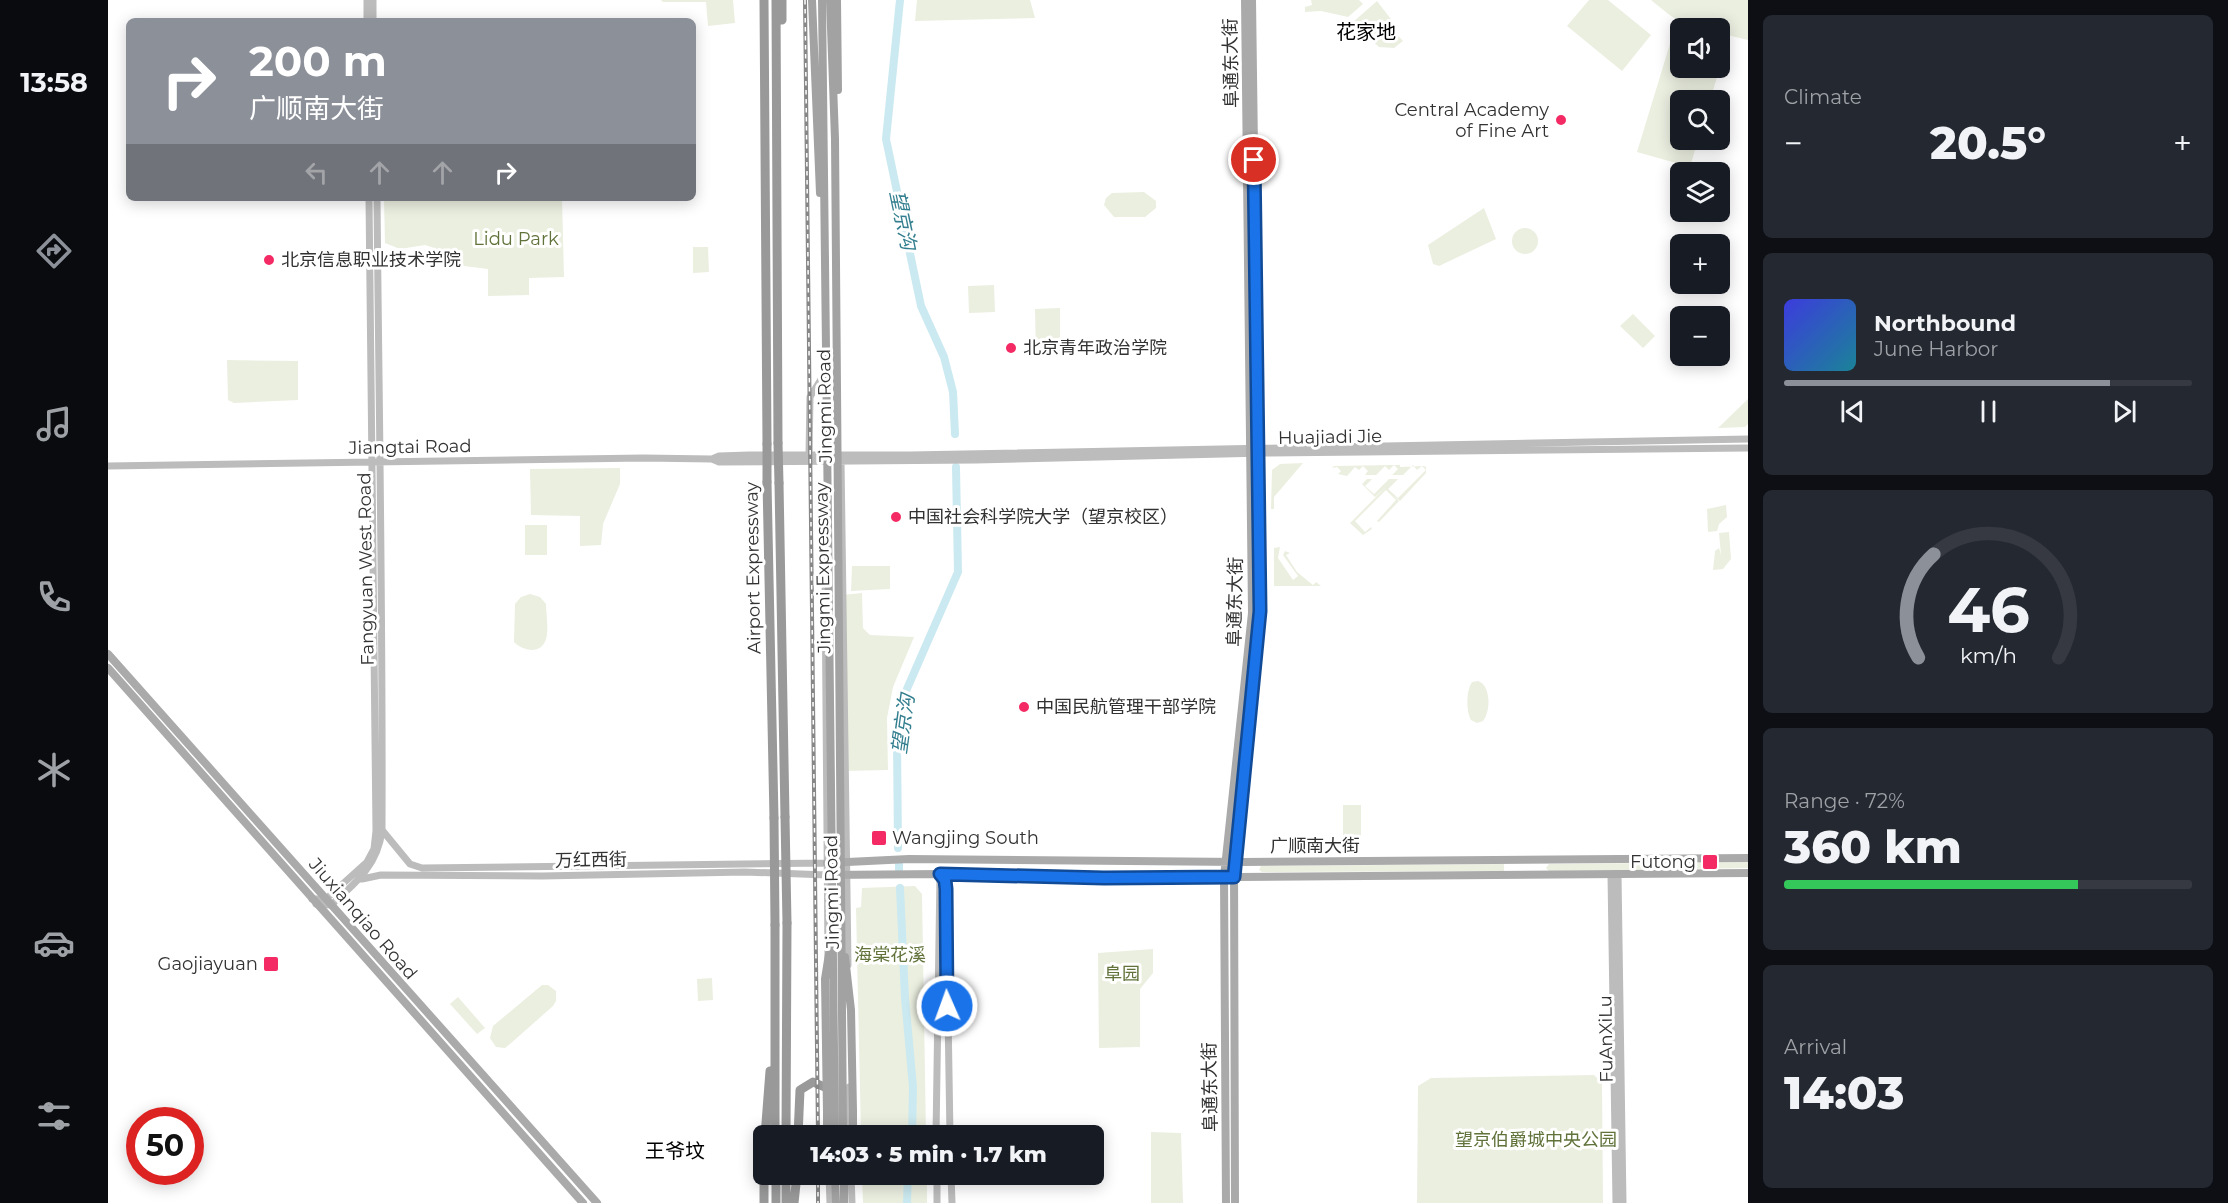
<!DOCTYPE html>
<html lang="en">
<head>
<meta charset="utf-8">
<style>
  :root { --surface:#171b24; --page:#242831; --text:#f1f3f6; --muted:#9ea1a6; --line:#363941; --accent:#8c9099 }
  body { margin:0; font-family:Montserrat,"Noto Sans SC",sans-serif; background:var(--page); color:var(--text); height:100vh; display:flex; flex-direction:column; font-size:22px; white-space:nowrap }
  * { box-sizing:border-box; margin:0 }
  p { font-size:20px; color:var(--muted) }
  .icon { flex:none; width:33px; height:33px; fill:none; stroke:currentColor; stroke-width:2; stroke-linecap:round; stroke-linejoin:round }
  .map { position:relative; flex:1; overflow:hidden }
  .sheet { display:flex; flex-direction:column; gap:15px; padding:15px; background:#0d0f14; width:480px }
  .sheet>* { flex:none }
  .guide { position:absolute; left:18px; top:18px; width:570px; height:183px; border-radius:9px; box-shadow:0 3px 15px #0003; background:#8c9099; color:#fff; overflow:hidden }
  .controls { position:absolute; left:1562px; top:18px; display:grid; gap:12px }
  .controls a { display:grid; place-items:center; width:60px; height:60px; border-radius:9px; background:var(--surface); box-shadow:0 3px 15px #0003; font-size:30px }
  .speed { position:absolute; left:18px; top:1107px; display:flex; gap:12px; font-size:30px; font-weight:700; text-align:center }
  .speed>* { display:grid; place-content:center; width:78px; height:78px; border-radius:50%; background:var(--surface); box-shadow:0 3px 15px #0003; line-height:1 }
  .speed .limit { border:9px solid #d22; background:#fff; color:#111 }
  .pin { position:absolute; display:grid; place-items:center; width:51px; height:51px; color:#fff; margin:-26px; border:3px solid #fff; border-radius:50%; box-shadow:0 2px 6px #0007 }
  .me { position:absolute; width:66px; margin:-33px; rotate:358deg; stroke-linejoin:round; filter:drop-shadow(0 0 4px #0008) }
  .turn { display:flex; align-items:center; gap:21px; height:126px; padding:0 24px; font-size:27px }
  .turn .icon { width:78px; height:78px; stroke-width:2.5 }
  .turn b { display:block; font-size:42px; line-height:51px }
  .lanes { display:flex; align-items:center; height:57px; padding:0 24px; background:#0003; justify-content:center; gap:30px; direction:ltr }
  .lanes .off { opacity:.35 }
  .big { font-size:45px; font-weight:800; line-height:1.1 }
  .sheet .widget { flex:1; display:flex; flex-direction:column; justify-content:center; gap:9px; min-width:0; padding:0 21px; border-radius:9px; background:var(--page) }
  .sheet .dial { align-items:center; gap:0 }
  .dial svg { height:156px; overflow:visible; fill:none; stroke:var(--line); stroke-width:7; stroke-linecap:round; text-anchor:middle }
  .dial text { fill:var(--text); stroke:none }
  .song { display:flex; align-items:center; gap:18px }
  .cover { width:72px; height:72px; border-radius:9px; background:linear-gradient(135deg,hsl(240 70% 55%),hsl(190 70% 35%)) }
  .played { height:6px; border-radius:3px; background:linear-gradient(90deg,var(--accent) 80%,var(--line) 80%) }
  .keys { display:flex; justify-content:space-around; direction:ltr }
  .heat { display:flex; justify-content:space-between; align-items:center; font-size:33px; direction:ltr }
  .charge { height:9px; border-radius:4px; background:linear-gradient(90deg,#34c759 72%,var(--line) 0) }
  .trip { position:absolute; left:645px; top:1125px; width:351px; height:60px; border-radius:9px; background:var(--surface); box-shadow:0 3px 15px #0003; font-weight:800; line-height:60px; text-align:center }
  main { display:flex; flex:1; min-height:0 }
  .tabs { display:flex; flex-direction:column; width:108px; justify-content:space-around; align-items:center; background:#090b0e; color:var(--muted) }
  .tabs .icon { width:42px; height:42px }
  .tabs .current { color:var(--accent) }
  .tabs b { font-size:27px; color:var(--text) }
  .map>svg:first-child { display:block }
  .green { fill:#ebefe0 }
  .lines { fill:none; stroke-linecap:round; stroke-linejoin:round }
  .river { stroke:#cbe9f0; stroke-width:8 }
  .secondary { stroke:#bcbcbc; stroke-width:7 }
  .primary { stroke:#aaa; stroke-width:8 }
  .trunk { stroke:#a2a2a2; stroke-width:8 }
  .motorway { stroke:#999; stroke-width:9 }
  .rail-casing { stroke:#878787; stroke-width:4 }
  .rail { stroke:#fff; stroke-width:1.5; stroke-dasharray:4.5; stroke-linecap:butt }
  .trunk-bridge { stroke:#a2a2a2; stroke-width:8 }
  .motorway-bridge { stroke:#999; stroke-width:9 }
  .route-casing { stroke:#114b97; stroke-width:15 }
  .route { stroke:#1a73e8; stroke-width:10 }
  .poi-dot { fill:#f32a63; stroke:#fff; stroke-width:2 }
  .labels { text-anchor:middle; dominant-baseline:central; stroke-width:6; stroke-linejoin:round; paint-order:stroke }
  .street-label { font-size:18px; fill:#323232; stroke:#fff }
  .poi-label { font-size:18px; fill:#323232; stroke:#fff; text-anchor:start }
  .park-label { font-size:18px; fill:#61733b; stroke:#fff }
  .neighbourhood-label { font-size:20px; fill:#000; stroke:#fff }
  .water-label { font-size:20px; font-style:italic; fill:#347f8f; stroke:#fff }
</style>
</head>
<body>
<main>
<nav class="tabs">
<b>13:58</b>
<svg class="icon current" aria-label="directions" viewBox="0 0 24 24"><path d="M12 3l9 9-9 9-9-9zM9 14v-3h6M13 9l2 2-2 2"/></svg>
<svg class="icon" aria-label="music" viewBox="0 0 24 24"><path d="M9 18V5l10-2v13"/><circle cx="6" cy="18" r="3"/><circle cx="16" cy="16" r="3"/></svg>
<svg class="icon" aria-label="phone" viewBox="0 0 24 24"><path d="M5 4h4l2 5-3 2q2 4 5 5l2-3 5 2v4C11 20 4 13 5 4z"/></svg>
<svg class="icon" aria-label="climate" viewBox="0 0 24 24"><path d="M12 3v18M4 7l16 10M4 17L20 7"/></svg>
<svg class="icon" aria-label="car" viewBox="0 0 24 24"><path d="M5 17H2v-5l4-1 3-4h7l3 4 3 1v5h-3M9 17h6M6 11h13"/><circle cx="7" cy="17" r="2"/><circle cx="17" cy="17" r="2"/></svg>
<svg class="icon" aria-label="filters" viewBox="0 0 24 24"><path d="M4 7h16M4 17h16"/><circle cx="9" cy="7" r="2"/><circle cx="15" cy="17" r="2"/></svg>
</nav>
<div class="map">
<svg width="1640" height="1203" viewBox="0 0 1640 1203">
  <rect width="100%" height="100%" fill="#fff"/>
  <path class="green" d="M 553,0 L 625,0 L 627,23 L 600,26 L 598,2 L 555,2 Z
    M 809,0 L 922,0 L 927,18 L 807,21 Z
    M 1203,0 L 1251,0 L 1255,4 L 1240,17 L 1213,11 L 1197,12 L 1197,7 L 1204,5 Z
    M 1481,0 L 1500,0 L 1543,35 L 1514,71 L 1459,26 Z
    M 1543,0 L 1640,0 L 1640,40 L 1611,33 L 1611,28 C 1575,28 1570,22 1543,0 Z
    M 1269,1 L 1289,27 L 1285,30 L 1295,41 L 1286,48 L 1271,47 L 1244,23 Z
    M 1565,34 L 1572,36 L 1572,68 L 1611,68 L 1611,49 L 1617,51 L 1602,100 L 1572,100 L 1572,140 L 1590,140 L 1582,167 L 1529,152 Z
    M 1036,192 L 1048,201 L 1048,208 L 1037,217 L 1006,217 L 996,205 L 998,198 L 1004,193 Z
    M 276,198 L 454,198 L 456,277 L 421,278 L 421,295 L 380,296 L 380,269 L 356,266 L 342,253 L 317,245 L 292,249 L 277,243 Z
    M 1376,208 L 1388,239 L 1331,266 L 1325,264 L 1320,245 Z
    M1404 241a13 13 0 1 1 26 0a13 13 0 1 1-26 0Z
    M 585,247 L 600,247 L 601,272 L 585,273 Z
    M 886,285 L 887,312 L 861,313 L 860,286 Z
    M 952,308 L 952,355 L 928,356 L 927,309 Z
    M 1525,314 L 1547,336 L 1535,348 L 1512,326 Z
    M 119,360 L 190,361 L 190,400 L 126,403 L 120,400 Z
    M 1640,399 L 1640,424 L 1637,427 L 1610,428 Z
    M 1195,463 L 1166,497 L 1166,509 L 1163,509 L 1164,470 L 1172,464 Z
    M 1282,465 L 1292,465 L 1292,467 L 1316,466 L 1318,467 L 1318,473 L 1292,501 L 1285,495 L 1291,501 L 1271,522 L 1269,521 L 1288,500 L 1278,490 L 1247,521 L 1257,532 L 1263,527 L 1264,529 L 1255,535 L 1242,523 L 1278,487 L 1267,497 L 1254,484 L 1259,479 L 1264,479 L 1257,486 L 1266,494 L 1281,479 L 1290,479 L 1280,489 L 1290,498 L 1318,470 L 1314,466 L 1309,470 L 1305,465 L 1295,475 L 1284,475 L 1290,469 L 1286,465 L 1281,470 L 1277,466 L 1268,475 L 1257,475 L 1260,471 L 1255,466 L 1251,470 L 1247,467 L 1239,476 L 1230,474 L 1233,471 L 1229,467 L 1224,468 L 1226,466 Z
    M 512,468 L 512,484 L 495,524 L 493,545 L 472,546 L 472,516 L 423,515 L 422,469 Z
    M 1618,505 L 1619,517 L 1611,524 L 1609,531 L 1600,532 L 1599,509 Z
    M 417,525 L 439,525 L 439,555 L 417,555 Z
    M 1621,532 L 1623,559 L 1615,569 L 1605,570 L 1607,551 L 1611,548 L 1613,555 L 1611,533 Z
    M 1172,547 L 1170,558 L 1185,580 L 1190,576 L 1175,555 L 1177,551 L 1182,553 L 1178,555 L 1189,572 L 1205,585 L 1208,582 L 1213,586 L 1166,586 L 1166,548 Z
    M 744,566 L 782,566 L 782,589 L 743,591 Z
    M 754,593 L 755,628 L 762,635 L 806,637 L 785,687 L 779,718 L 780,770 L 734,771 L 734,595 Z
    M 422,594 L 432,597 L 438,604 C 438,614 441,629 438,639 C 433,655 415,651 406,642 L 407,604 L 413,597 Z
    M 1370,681 C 1383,685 1383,711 1375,721 L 1369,723 L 1363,720 C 1358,711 1358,691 1364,682 Z
    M 1235,805 L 1253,805 L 1253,837 L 1235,837 Z
    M 1640,862 L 1640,868 L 1441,871 L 1438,868 L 1441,864 Z
    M 1396,864 L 1396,871 L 1154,872 L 1151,870 L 1153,866 Z
    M 807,886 L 814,894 L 818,1135 L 753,1135 L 748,908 L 753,907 L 754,888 Z
    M 1045,949 L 1045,973 L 1032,989 L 1032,1047 L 991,1048 L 990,953 Z
    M 604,978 L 605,1000 L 590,1001 L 589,979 Z
    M 434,985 L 440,985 L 448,991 L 448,1001 L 445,1006 L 402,1044 L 397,1048 L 388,1047 L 382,1038 L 385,1026 Z
    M 350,997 L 377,1028 L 369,1034 L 342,1004 Z
    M 1486,1075 L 1494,1083 L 1495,1203 L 1309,1203 L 1310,1086 L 1323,1078 Z
    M 1043,1132 L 1073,1133 L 1075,1203 L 1043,1203 Z
    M 754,1175 L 819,1175 L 819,1203 L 755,1203 Z"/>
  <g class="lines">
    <path class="river" d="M 792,0 L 778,139 L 813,306 L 836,357 L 845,392 L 847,434
      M 790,848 L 789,740 L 795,698 L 850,572 L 848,467
      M 791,863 L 791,870
      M 792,888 L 797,998 L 805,1087 L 804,1136
      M 799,1203 L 800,1174"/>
    <path class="secondary" d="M 259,0 L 259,21
      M 265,0 L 265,21
      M 701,455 L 702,397 L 715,376
      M 604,459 L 611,456 L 641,455 L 802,455 L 1640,439
      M 733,460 L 740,965
      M 0,466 L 535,458 L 604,459 L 611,462 L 868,460 L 1157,453 L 1640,448
      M 717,577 L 720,959
      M 274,830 L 302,864 L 314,868 L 719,863
      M 832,874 L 837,880 L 838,889 L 842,1136
      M 1503,875 L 1508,1203
      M 1510,875 L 1515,1203
      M 254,879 L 273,875 L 434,876 L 637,872 L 719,875
      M 204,899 L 218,899 L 259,862 L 266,849 L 268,831 L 261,198
      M 208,904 L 223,905 C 248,883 270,865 274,830 C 275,620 271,409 269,198
      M 741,1087 L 741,1136
      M 828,1136 L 832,874
      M 721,1174 L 722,1203
      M 743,1174 L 744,1203
      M 829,1174 L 829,1203
      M 843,1174 L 844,1203"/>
    <path class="primary" d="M 0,654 L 489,1203
      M 0,668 L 475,1203
      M 719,863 L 801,859 L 1133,862 L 1640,858
      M 719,875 L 832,874 L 997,878 L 1640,873
      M 1118,1203 L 1116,877 L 1144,613 L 1137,0
      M 1127,1203 L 1126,862 L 1148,663 L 1152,593 L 1144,0"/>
    <path class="trunk" d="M 745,1111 L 745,1136
      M 719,1114 L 719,1136
      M 727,1174 L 728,1203
      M 736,1174 L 736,1203"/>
    <path class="motorway" d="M 656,0 L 659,444
      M 668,0 L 670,443
      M 674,20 L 674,0
      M 659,482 L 666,818
      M 671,483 L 677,817
      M 657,1136 L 662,1071
      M 667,1136 L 667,925
      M 678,1136 L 679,923
      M 690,1136 L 692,1090 L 705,1082 L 721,1089
      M 656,1174 L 656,1203
      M 668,1174 L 668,1203
      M 678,1203 L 678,1174
      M 686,1203 L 689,1174"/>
    <g class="rail-casing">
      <path id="rail" d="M 697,0 L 710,1136
        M 710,1174 L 710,1203"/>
    </g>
    <use href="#rail" class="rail"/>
    <path class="trunk-bridge" d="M 704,0 L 712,193
      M 714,0 L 727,1136
      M 722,0 L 727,139 L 735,1136
      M 729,0 L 730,90
      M 737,957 L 743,1010 L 745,1111
      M 719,1114 L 717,979 L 721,954"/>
    <path class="motorway-bridge" d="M 670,443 L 671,483
      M 659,444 L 659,482
      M 677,817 L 679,923
      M 666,818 L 667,925"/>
  </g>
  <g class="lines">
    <g class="route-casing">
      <path id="route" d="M 839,1006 L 838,889 L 837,880 L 832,874 L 996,878 L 1126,877 L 1152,611 L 1146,160"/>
    </g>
    <use href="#route" class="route"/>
  </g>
  <g class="poi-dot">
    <circle cx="1453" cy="120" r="6"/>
    <circle cx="161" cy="260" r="6"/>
    <circle cx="903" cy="348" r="6"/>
    <circle cx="788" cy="517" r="6"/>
    <circle cx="916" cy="707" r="6"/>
    <rect x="763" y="830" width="16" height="16" rx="3"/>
    <rect x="1594" y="854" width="16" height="16" rx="3"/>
    <rect x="155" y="956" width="16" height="16" rx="3"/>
  </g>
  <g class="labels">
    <g class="street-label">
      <text transform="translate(1123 63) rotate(-91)">阜通东大街</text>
      <text transform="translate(717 406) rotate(-91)">Jingmi Road</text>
      <text transform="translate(1222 437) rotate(-1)">Huajiadi Jie</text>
      <text transform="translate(302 447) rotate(-1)">Jiangtai Road</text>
      <text transform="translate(645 568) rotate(-91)">Airport Expressway</text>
      <text transform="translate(715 568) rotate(-91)">Jingmi Expressway</text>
      <text transform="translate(258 569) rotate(-91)">Fangyuan West Road</text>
      <text transform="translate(1127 602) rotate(-89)">阜通东大街</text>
      <text x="1207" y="846">广顺南大街</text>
      <text transform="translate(483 860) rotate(-1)">万红西街</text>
      <text transform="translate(724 892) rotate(-91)">Jingmi Road</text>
      <text transform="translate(255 919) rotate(49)">Jiuxianqiao Road</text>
      <text transform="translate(1498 1039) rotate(-91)">FuAnXiLu</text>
      <text transform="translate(1102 1087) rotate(-91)">阜通东大街</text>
    </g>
    <g class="poi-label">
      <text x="1441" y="110" text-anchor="end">Central Academy<tspan x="1441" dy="21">of Fine Art</tspan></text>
      <text x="173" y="260">北京信息职业技术学院</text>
      <text x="915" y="348">北京青年政治学院</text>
      <text x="800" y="517">中国社会科学院大学（望京校区）</text>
      <text x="928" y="707">中国民航管理干部学院</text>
      <text x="784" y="838">Wangjing South</text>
      <text x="1588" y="862" text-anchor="end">Futong</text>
      <text x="150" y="964" text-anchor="end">Gaojiayuan</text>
    </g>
    <g class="park-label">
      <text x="408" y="239">Lidu Park</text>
      <text x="782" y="955">海棠花溪</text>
      <text x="1014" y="974">阜园</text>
      <text x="1428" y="1140">望京伯爵城中央公园</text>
    </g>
    <g class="neighbourhood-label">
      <text x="1258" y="32">花家地</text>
      <text x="567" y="1151">王爷坟</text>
    </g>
    <g class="water-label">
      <text transform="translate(795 220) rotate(78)">望京沟</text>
      <text transform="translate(795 724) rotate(-82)">望京沟</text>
    </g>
  </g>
</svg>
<div class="controls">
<a><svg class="icon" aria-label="sound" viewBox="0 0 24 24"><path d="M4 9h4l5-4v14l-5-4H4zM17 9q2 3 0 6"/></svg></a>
<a><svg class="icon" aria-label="search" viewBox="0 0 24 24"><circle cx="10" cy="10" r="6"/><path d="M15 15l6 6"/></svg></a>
<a><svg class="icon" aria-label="layers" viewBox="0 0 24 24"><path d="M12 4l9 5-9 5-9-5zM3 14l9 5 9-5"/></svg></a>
<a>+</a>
<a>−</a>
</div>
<div class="speed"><div class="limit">50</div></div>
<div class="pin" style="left:1146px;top:160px;background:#d93025"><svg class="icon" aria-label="arrive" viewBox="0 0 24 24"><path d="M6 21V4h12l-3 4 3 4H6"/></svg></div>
<svg class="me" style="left:839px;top:1006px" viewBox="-20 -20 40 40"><circle r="17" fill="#1a73e8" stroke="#fff" stroke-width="3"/><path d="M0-11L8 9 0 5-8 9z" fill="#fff"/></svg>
<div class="trip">14:03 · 5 min · 1.7 km</div>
<div class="guide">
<div class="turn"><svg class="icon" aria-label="right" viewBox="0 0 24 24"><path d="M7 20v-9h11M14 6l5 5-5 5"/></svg><div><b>200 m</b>广顺南大街</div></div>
<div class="lanes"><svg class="icon off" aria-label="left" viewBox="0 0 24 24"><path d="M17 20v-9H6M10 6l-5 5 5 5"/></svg><svg class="icon off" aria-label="ahead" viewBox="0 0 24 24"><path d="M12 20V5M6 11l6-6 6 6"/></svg><svg class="icon off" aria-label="ahead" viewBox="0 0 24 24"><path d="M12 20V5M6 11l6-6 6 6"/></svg><svg class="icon" aria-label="right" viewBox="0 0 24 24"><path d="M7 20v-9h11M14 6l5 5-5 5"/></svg></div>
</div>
</div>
<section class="sheet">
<div class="widget"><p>Climate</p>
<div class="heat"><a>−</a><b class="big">20.5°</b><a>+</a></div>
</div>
<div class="widget">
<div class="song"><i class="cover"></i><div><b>Northbound</b><p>June Harbor</p></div></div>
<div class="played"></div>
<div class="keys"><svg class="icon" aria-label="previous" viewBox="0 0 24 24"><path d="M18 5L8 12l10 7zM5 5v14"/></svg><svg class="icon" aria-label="pause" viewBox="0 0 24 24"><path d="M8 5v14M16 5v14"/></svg><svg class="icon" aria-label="next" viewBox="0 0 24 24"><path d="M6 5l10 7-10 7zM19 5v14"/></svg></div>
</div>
<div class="widget dial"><svg viewBox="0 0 100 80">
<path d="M14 69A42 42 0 1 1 86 69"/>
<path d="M14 69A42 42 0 0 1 22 16" stroke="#8c9099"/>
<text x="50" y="56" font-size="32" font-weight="700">46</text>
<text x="50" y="72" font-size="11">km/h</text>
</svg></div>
<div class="widget"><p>Range · 72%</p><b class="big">360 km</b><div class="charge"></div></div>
<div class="widget"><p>Arrival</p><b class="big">14:03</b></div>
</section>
</main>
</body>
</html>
